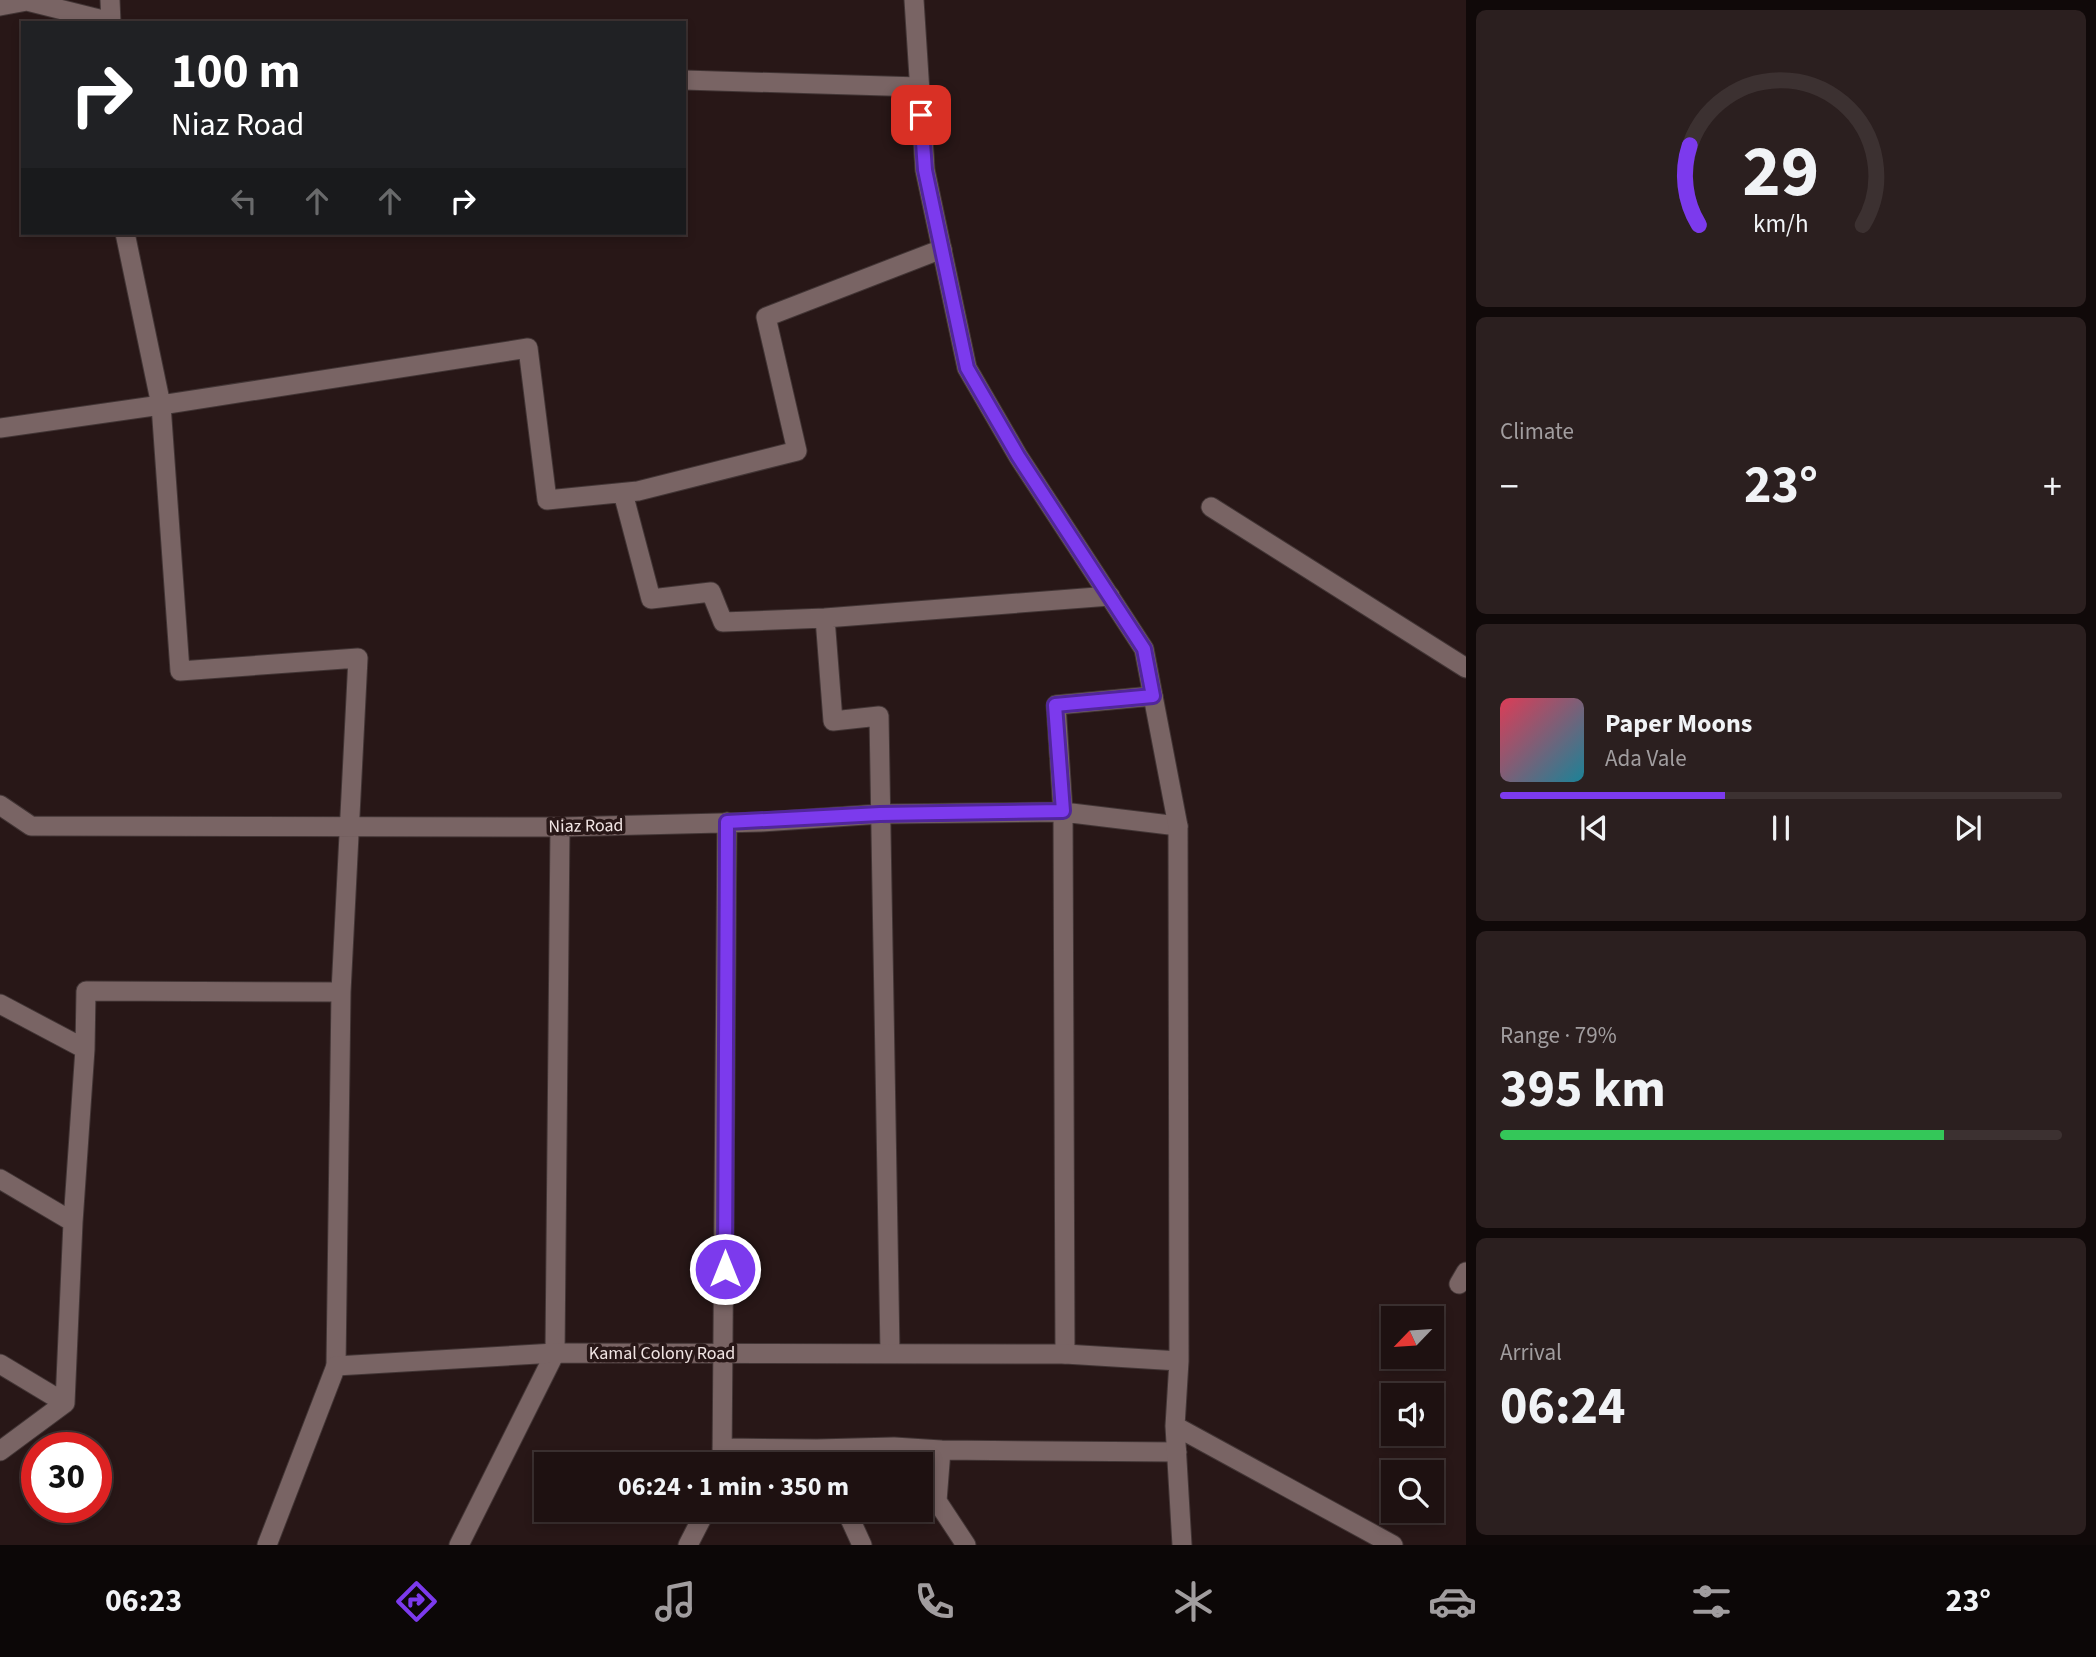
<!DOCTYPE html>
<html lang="en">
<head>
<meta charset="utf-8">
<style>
  :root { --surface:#1e1111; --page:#2b1f1f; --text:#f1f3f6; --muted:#a19d9f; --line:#3c3131; --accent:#7c3aed }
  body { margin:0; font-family:"Source Sans 3",sans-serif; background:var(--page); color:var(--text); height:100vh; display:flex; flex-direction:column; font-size:26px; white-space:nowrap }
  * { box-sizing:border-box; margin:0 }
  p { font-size:23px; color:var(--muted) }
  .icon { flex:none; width:38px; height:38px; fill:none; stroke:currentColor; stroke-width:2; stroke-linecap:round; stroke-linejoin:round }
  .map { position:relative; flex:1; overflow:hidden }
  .panel { display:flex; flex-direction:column; gap:10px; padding:10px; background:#100909; width:630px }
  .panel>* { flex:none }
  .hud { position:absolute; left:21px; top:21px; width:665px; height:214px; border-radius:0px; box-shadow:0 4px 10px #0003,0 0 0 2px var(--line); background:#202124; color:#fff; overflow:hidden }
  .needle { width:46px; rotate:245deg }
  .fabs { position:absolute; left:1381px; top:1306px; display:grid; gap:14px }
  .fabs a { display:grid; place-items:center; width:63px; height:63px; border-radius:0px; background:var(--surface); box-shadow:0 4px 10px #0003,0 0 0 2px var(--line); font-size:35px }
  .speed { position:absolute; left:21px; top:1432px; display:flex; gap:14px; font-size:35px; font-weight:700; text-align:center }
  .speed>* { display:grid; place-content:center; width:91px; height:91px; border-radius:50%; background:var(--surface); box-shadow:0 4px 10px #0003,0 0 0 2px var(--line); line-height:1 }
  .speed .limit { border:10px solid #d22; background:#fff; color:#111 }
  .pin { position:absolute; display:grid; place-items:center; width:60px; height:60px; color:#fff; margin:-30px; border-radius:14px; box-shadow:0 4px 10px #0006 }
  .me { position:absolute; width:77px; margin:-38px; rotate:0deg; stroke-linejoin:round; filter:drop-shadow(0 0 5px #0008) }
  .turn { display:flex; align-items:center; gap:24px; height:147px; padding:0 35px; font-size:32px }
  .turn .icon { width:91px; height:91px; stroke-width:2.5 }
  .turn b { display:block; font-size:49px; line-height:60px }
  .lanes { display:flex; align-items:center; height:66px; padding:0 35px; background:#0003; justify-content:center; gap:35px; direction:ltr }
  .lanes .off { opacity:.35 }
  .big { font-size:52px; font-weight:700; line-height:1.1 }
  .panel .tile { flex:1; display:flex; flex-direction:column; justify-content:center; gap:10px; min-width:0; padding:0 24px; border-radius:10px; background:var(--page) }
  .panel .dial { align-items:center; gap:0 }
  .dial svg { height:182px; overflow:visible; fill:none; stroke:var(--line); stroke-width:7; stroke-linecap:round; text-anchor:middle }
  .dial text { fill:var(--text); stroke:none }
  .song { display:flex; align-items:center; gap:21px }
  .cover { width:84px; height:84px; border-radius:10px; background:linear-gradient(135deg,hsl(350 70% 55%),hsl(190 70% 35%)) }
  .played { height:7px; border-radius:4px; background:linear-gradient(90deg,var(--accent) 40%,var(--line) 40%) }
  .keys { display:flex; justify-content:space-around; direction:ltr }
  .heat { display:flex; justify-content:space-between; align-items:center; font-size:38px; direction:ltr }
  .charge { height:10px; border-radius:5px; background:linear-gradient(90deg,#34c759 79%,var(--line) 0) }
  .trip { position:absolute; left:534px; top:1452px; width:399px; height:70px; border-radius:0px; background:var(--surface); box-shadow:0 4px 10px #0003,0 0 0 2px var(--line); font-weight:700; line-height:70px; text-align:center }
  .dock { display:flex; height:112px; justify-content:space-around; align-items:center; background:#0c0707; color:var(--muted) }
  .dock .icon { width:49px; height:49px }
  .dock .active { color:var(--accent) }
  .dock b { font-size:32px; color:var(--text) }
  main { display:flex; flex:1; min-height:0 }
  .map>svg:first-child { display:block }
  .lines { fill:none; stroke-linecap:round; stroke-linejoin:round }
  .minor-casing { stroke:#423535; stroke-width:21 }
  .tertiary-casing { stroke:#423535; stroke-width:21 }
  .minor { stroke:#796464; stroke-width:19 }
  .tertiary { stroke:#796464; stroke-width:19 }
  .route-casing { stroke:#51269a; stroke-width:18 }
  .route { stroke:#7c3aed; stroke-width:12 }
  .labels { text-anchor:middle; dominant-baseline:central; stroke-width:7; stroke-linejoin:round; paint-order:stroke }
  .street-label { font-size:18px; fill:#f1e5e4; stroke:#281717 }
</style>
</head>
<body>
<main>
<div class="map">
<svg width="1466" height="1545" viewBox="0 0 1466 1545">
  <rect width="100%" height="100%" fill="#281717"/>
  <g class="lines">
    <g class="minor-casing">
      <path id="minor" d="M 110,0 L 111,23
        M 0,6 L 27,1 L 111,22
        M 684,80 L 919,87
        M 125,233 L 161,405 L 528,348 L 547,500 L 638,491 L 797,451 L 766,317 L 942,249
        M 0,428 L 161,405 L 180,671 L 358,658 L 341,992 L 336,1366
        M 623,493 L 651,599 L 711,592 L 723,622 L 825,618 L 1110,596
        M 1211,507 L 1466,668
        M 825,618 L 833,721 L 879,716 L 890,1352
        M 0,805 L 31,826 L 560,827 L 761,822 L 880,814 L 1063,812 L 1178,826
        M 0,1004 L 85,1049 L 86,991 L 341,992
        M 0,1179 L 73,1222
        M 1459,1284 L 1466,1272
        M 1065,1354 L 1063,812 L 1056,705 L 1153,696
        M 0,1364 L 65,1403
        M 65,1403 L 73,1222 L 85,1049
        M 722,1448 L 817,1449 L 894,1447 L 941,1450 L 1177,1452
        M 941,1450 L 937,1501 L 966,1545
        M 0,1451 L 65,1403
        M 722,1465 L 727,822
        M 846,1510 L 862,1545
        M 459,1545 L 555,1353 L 560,827
        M 688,1545 L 706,1510"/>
    </g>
    <g class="tertiary-casing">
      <path id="tertiary" d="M 914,0 L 925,170 L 967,368 L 1018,456 L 1144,649 L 1153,696 L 1178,826 L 1179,1361 L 1175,1426 L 1182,1545
        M 1175,1426 L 1393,1545
        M 267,1545 L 336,1366 L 555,1353 L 1065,1354 L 1179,1361"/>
    </g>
    <use href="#minor" class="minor"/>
    <use href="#tertiary" class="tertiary"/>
  </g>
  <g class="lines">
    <g class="route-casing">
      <path id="route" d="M 725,1269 L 727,822 L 880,814 L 1063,811 L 1055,705 L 1153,696 L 1144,649 L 1018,456 L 967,368 L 925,170 L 921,115"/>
    </g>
    <use href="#route" class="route"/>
  </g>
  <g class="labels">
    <g class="street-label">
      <text transform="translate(586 826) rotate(-1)">Niaz Road</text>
      <text x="662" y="1353">Kamal Colony Road</text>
    </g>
  </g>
</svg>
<div class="fabs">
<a><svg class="needle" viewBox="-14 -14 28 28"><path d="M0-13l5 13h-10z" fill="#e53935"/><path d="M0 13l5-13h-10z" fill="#a19d9f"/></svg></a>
<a><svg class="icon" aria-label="sound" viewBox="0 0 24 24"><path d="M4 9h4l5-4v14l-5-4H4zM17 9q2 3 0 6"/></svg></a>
<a><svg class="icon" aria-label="search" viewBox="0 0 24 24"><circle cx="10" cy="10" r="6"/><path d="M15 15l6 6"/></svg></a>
</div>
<div class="speed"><div class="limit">30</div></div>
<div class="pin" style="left:921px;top:115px;background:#d93025"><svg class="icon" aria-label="arrive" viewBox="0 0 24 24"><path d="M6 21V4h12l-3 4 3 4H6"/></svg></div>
<svg class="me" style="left:725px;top:1269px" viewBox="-20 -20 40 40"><circle r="17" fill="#7c3aed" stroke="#fff" stroke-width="3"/><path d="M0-11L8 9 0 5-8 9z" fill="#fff"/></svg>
<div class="trip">06:24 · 1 min · 350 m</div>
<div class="hud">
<div class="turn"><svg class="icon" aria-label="right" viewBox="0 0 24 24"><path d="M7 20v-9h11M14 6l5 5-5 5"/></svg><div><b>100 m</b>Niaz Road</div></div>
<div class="lanes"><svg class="icon off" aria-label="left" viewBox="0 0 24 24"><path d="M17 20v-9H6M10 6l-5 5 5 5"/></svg><svg class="icon off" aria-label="ahead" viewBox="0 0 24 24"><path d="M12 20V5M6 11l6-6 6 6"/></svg><svg class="icon off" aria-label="ahead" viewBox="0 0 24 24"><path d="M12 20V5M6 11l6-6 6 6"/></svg><svg class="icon" aria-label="right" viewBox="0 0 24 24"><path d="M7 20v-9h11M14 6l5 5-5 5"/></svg></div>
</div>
</div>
<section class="panel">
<div class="tile dial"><svg viewBox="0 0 100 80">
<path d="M14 69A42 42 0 1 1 86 69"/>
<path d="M14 69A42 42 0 0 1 10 34" stroke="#7c3aed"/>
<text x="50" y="56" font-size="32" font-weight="700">29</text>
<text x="50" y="72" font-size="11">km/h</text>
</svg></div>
<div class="tile"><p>Climate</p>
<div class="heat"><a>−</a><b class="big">23°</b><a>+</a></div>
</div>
<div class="tile">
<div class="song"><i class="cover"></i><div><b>Paper Moons</b><p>Ada Vale</p></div></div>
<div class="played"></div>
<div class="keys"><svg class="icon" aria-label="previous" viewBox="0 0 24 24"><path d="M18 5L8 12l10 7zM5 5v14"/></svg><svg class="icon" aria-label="pause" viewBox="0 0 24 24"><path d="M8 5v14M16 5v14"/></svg><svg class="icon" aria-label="next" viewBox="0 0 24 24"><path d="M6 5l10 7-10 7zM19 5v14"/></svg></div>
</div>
<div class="tile"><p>Range · 79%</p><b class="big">395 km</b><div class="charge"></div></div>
<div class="tile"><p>Arrival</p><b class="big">06:24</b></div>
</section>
</main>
<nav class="dock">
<b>06:23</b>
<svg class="icon active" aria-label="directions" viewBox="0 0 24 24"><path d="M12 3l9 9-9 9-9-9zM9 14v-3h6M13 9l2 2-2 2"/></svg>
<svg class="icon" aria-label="music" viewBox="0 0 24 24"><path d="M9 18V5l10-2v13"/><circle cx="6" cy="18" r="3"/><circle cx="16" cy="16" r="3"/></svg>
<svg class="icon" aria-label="phone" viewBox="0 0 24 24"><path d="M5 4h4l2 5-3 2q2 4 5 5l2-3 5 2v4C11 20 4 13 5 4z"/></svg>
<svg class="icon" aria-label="climate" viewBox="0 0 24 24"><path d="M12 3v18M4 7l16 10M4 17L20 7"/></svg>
<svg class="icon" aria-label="car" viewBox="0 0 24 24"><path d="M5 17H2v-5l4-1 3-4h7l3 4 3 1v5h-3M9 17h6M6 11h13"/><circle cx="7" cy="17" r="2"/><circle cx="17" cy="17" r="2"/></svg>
<svg class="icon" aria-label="filters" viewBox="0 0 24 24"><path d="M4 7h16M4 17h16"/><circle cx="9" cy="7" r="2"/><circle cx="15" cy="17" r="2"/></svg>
<b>23°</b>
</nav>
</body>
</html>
